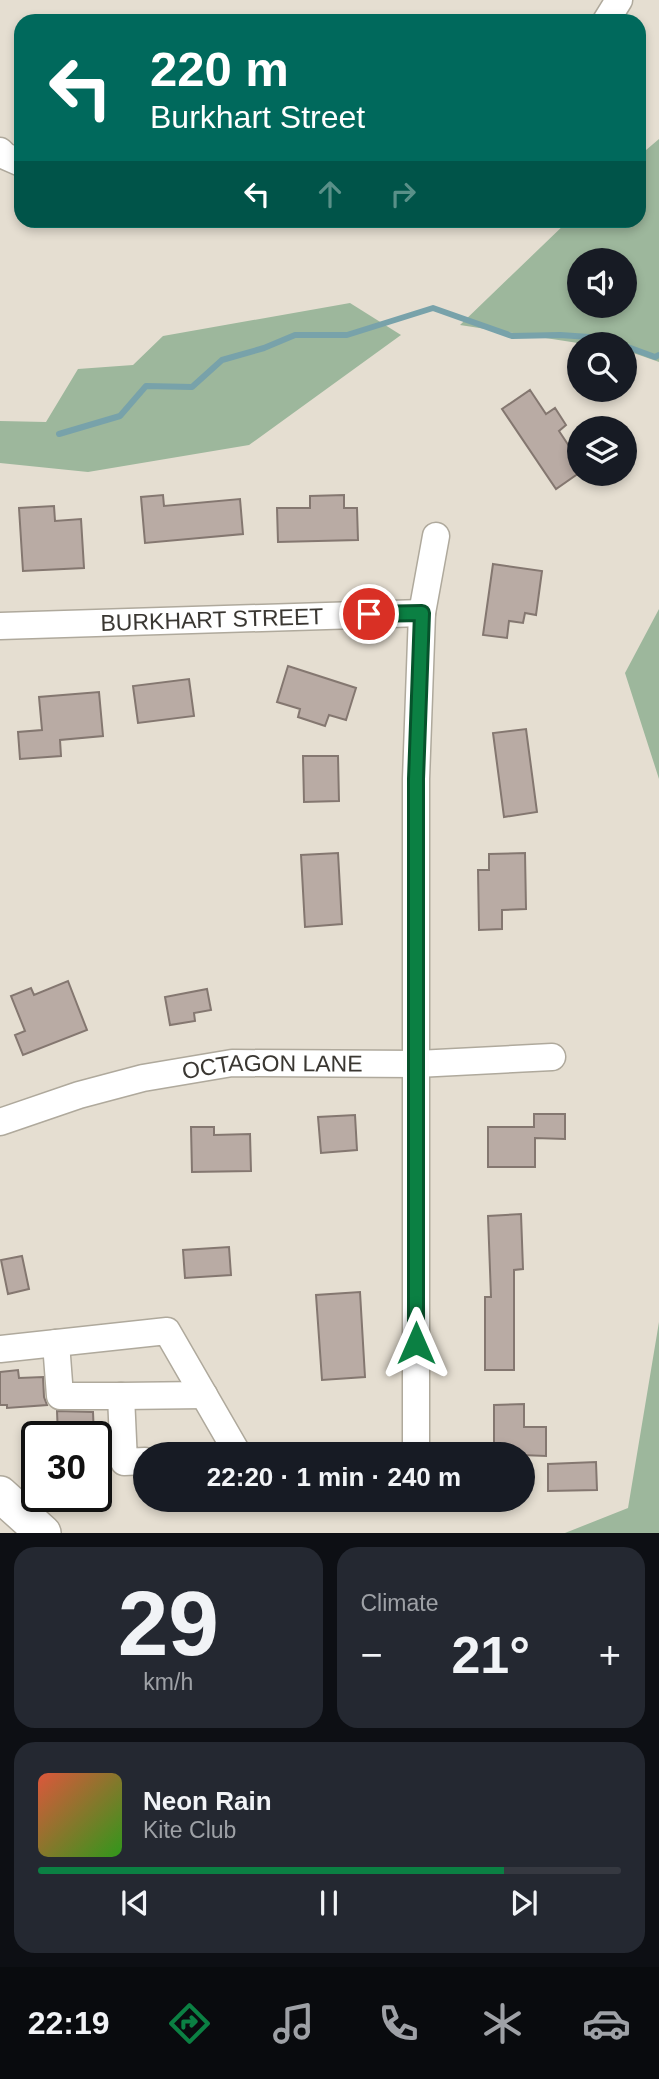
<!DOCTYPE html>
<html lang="en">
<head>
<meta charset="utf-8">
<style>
  :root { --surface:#171b24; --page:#242831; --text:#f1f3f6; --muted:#9ea1a6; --line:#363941; --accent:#0b8043 }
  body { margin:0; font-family:Helvetica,sans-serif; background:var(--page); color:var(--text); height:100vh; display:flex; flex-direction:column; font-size:26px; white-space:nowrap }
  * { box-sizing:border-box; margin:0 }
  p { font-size:23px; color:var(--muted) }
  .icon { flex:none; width:38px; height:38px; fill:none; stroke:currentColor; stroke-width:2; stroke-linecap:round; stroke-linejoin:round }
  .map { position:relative; height:1533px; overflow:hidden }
  .side { display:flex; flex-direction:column; gap:14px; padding:14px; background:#0d0f14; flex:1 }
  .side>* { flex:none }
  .hud { position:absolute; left:14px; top:14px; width:632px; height:214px; border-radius:21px; box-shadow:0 4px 10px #0003; background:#00695c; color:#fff; overflow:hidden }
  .tools { position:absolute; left:567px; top:248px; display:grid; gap:14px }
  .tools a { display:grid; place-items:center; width:70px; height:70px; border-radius:50%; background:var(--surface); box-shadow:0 4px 10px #0003; font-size:35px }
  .speed { position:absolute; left:21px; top:1421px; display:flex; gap:14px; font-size:35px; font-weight:700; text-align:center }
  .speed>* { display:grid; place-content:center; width:91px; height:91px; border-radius:50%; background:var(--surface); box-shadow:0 4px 10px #0003; line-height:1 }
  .speed .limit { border:4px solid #111; border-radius:10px; background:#fff; color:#111 }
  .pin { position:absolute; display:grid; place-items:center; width:60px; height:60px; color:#fff; margin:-30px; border:4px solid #fff; border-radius:50%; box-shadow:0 2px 7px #0007 }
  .me { position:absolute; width:77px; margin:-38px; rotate:0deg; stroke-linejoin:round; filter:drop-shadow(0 0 5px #0008) }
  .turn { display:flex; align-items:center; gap:24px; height:147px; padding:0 21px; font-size:32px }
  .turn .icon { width:91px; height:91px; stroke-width:2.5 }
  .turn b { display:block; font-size:49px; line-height:60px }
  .lanes { display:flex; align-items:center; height:66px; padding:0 21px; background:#0003; justify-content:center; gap:35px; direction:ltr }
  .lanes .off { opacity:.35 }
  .big { font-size:52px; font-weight:700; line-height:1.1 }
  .side .tile { flex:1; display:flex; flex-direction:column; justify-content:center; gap:10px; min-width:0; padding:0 24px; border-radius:21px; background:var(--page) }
  .side .dial { align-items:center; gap:0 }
  .dial b { font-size:91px; line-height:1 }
  .song { display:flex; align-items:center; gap:21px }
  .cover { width:84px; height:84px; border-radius:10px; background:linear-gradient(135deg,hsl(10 70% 55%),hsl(110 70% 35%)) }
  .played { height:7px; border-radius:4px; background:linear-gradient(90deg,var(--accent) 80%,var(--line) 80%) }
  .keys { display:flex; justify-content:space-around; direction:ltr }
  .heat { display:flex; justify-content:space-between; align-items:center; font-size:38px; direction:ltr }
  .side .tiles { flex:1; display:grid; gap:14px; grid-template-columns:1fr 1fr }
  .tile:last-child { grid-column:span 2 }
  .trip { position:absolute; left:133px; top:1442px; width:402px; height:70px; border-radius:35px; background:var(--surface); box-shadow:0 4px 10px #0003; font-weight:700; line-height:70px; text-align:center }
  .tabs { display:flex; height:112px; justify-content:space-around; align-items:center; background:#090b0e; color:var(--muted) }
  .tabs .icon { width:49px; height:49px }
  .tabs .current { color:var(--accent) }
  .tabs b { font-size:32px; color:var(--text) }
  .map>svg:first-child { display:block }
  .forest { fill:#9db79c; fill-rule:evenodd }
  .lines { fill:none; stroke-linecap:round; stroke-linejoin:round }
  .stream { stroke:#78a2aa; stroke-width:6 }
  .building { fill:#b9aba4; stroke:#847770; stroke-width:2 }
  .minor-casing { stroke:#afa99c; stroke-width:29 }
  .major-casing { stroke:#afa99c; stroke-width:38 }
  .minor { stroke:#fff; stroke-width:26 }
  .major { stroke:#fff; stroke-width:35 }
  .route-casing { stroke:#07532c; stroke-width:18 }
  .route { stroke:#0b8043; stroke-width:12 }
  .labels { text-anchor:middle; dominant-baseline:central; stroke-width:7; stroke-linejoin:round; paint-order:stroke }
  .street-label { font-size:23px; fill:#3a3732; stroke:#f2ebde }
</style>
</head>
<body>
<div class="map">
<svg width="659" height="1533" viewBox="0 0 659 1533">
  <rect width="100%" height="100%" fill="#e5ded1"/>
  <path class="forest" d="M 659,139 L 659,362 L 625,350 L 625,345 L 591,345 L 460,325 L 568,221 L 639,220 L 639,156 ZM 579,261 L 625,261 L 625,306 L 579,306 Z
    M 350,303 L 401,335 L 249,445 L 88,472 L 0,463 L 0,421 L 46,422 L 78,369 L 133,365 L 163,336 Z
    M 659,609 L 659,779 L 625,673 Z
    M 659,1322 L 659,1533 L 565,1533 L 628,1508 Z"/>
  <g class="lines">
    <path class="stream" d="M 625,346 L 655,357 L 659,355
      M 59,434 L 120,416 L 146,386 L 192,387 L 222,360 L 264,348 L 295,335 L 347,335 L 433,308 L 512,336 L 560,335 L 604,338 L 623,345"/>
  </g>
  <path class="building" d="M 530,390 L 546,414 L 555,408 L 566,425 L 559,431 L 579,461 L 579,473 L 556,489 L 502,409 Z
    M 163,495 L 164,506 L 240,499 L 243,534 L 145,543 L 141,497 Z
    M 344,495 L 344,508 L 357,508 L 358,540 L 278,542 L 277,508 L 310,508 L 310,496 Z
    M 54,506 L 55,521 L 81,519 L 84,568 L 23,571 L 19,508 Z
    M 493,564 L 542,571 L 536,615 L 525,613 L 523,623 L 509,621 L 507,638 L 483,635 Z
    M 288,666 L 356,688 L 346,720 L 329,715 L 325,726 L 298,717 L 300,709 L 277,702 Z
    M 189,679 L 194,716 L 138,723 L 133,686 Z
    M 99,692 L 103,736 L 60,740 L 61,756 L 20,759 L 18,732 L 42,730 L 39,697 Z
    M 526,729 L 537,812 L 504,817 L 493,733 Z
    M 303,756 L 338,756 L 339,801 L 304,802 Z
    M 338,853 L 342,924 L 305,927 L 301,855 Z
    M 525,853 L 526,909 L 502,910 L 502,929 L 479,930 L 478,870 L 489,870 L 489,854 Z
    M 68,981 L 87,1030 L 23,1055 L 15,1035 L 25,1031 L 11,996 L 31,988 L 34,995 Z
    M 207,989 L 211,1010 L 194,1013 L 195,1021 L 170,1025 L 165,997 Z
    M 534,1114 L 565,1114 L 565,1139 L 535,1138 L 535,1167 L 488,1167 L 488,1127 L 534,1127 Z
    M 355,1115 L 357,1150 L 321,1153 L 318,1117 Z
    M 191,1127 L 214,1127 L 214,1135 L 250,1134 L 251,1171 L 192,1172 Z
    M 521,1214 L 523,1269 L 514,1270 L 514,1370 L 485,1370 L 485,1297 L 491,1297 L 488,1216 Z
    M 229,1247 L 231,1275 L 185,1278 L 183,1250 Z
    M 22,1256 L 29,1289 L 8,1294 L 1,1260 Z
    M 360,1292 L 365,1377 L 322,1380 L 316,1295 Z
    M 18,1370 L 19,1378 L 43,1377 L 44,1397 L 47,1405 L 7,1408 L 7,1405 L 0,1405 L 0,1372 Z
    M 524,1404 L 524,1427 L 546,1427 L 546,1456 L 494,1454 L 494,1405 Z
    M 57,1411 L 93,1412 L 94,1437 L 58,1437 Z
    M 596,1462 L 597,1490 L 548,1491 L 548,1464 Z"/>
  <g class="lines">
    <g class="minor-casing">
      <g id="minor">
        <path d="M 606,21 L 619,0"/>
        <path d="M 0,151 L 5,156 L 21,163"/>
        <path id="s1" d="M 0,626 L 422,613"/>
        <path id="s2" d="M 0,1122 L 79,1095 L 143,1078 L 232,1063 L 417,1064 L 552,1057"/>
        <path d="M 56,1343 L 60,1396 L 121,1396 L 124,1462 L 145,1461"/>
        <path d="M 0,1349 L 167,1331 L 238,1454"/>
        <path d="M 121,1396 L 204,1395"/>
        <path d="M 416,1454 L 416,779 L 422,613 L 436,536"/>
      </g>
    </g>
    <g class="major-casing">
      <path id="major" d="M 0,1494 L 43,1533"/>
    </g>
    <use href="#minor" class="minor"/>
    <use href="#major" class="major"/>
  </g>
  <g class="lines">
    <g class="route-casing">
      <path id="route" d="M 369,614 L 422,613 L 416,779 L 416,1343"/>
    </g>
    <use href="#route" class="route"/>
  </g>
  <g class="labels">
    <g class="street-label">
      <text stroke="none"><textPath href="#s1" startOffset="212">BURKHART STREET</textPath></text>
      <text stroke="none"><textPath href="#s2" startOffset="280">OCTAGON LANE</textPath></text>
    </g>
  </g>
</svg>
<div class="tools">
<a><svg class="icon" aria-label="sound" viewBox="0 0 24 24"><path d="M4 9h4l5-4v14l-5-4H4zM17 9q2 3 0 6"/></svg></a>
<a><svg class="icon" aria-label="search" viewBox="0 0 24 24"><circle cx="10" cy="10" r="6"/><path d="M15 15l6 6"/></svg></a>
<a><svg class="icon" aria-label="layers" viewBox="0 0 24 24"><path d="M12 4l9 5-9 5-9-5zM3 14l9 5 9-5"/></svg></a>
</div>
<div class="speed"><div class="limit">30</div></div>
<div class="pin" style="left:369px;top:614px;background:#d93025"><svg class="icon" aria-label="arrive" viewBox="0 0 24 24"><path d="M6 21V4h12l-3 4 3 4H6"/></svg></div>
<svg class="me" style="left:416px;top:1343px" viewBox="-20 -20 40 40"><path d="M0-17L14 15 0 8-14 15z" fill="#0b8043" stroke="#fff" stroke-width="4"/></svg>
<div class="trip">22:20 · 1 min · 240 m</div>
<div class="hud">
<div class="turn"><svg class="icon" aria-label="left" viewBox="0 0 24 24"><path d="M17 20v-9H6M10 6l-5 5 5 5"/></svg><div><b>220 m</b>Burkhart Street</div></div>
<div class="lanes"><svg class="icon" aria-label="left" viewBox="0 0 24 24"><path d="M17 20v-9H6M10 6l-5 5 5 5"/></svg><svg class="icon off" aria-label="ahead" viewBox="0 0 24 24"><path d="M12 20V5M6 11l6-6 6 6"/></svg><svg class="icon off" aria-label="right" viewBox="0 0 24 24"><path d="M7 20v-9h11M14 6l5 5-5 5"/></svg></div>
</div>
</div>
<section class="side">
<div class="tiles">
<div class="tile dial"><b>29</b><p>km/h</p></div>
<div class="tile"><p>Climate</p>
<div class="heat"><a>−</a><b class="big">21°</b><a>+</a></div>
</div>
<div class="tile">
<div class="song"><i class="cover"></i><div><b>Neon Rain</b><p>Kite Club</p></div></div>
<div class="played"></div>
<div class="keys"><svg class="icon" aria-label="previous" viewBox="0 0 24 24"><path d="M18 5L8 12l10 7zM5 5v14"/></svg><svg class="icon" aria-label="pause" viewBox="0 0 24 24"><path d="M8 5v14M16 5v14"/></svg><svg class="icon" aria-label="next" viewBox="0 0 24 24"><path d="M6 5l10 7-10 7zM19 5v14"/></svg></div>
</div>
</div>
</section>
<nav class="tabs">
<b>22:19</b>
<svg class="icon current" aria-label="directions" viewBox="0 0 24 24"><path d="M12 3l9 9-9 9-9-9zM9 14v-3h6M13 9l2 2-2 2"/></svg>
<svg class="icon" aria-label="music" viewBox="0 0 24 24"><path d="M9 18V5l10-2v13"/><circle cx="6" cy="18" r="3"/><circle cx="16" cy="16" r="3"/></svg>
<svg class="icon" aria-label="phone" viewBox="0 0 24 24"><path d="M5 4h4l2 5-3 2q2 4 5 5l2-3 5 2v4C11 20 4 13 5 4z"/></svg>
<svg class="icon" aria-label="climate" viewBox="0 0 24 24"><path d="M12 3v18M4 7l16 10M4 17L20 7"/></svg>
<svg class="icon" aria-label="car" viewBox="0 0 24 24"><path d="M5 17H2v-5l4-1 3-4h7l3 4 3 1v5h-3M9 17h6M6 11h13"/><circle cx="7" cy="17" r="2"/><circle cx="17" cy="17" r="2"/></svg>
</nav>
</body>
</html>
